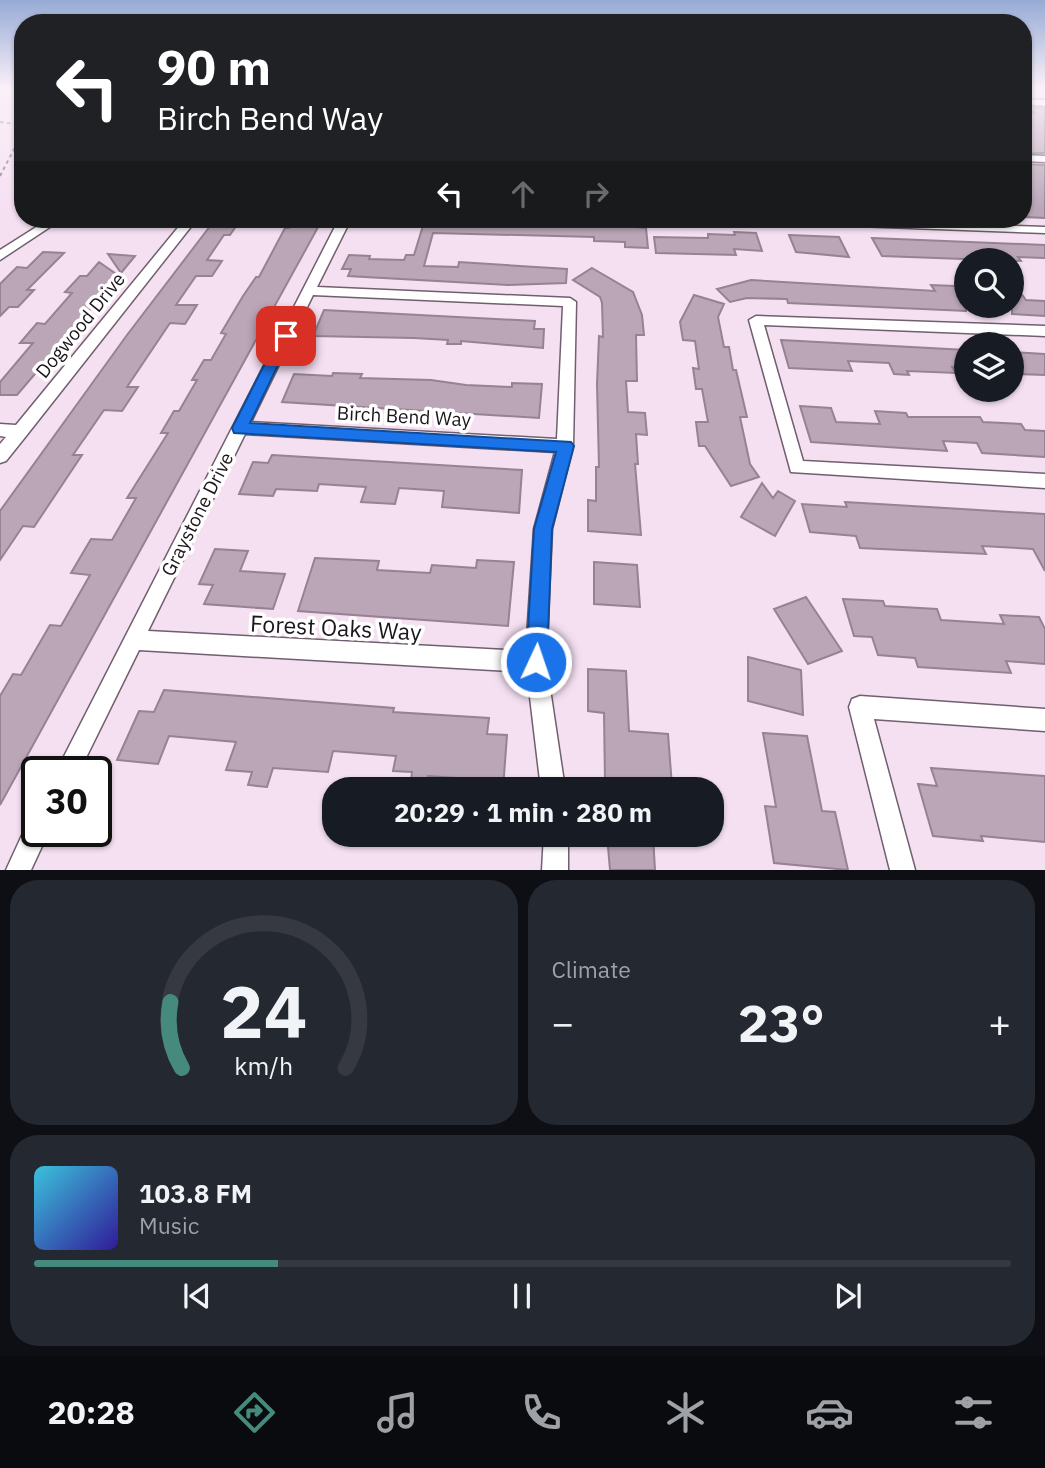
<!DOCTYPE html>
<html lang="en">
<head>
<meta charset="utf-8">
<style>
  :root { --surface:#171b24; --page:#242831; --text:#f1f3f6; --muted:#9ea1a6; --line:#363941; --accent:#468a7e }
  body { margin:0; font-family:"IBM Plex Sans",sans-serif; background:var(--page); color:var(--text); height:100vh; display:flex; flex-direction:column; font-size:26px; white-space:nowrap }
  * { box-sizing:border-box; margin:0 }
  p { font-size:23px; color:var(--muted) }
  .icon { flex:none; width:38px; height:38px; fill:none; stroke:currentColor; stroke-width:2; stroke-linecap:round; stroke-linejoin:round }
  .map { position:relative; height:870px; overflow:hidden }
  .details { display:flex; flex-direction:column; gap:10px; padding:10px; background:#0d0f14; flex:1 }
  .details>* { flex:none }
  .guide { position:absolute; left:14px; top:14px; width:1018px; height:214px; border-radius:28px; box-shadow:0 2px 5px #0004; background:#202124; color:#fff; overflow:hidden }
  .buttons { position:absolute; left:954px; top:248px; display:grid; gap:14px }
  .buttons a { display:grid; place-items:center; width:70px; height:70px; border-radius:50%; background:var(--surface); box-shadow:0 2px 5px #0004; font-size:35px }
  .speed { position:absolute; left:21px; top:756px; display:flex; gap:14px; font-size:35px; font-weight:700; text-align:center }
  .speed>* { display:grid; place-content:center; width:91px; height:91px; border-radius:50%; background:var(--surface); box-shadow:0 2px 5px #0004; line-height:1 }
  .speed .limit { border:4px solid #111; border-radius:10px; background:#fff; color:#111 }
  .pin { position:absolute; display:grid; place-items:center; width:60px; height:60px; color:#fff; margin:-30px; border-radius:14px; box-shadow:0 4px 10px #0006 }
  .me { position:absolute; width:77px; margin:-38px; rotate:3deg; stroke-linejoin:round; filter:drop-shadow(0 0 5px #0008) }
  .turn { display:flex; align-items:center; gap:24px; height:147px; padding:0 28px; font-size:32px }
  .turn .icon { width:91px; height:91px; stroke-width:2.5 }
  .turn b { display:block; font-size:49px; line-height:60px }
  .lanes { display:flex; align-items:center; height:66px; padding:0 28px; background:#0003; justify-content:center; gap:35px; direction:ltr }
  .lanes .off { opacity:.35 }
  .big { font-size:52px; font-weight:800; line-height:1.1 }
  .details .card { flex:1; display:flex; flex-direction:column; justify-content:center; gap:10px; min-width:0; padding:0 24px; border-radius:28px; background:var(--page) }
  .details .dial { align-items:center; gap:0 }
  .dial svg { height:182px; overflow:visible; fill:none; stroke:var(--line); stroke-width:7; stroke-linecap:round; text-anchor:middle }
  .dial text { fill:var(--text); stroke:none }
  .song { display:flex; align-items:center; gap:21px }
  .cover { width:84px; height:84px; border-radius:10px; background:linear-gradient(135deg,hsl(190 70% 55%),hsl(250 70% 35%)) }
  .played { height:7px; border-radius:4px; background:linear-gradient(90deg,var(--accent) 25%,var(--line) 25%) }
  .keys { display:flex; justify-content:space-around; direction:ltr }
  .heat { display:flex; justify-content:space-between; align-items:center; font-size:38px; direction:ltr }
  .details .tiles { flex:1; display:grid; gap:10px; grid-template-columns:1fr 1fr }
  .card:last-child { grid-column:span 2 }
  .trip { position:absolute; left:322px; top:777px; width:402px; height:70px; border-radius:28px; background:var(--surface); box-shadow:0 2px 5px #0004; font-weight:800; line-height:70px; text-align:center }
  .tab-bar { display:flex; height:112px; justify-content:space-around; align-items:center; background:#090b0e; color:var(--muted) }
  .tab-bar .icon { width:49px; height:49px }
  .tab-bar .selected { color:var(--accent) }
  .tab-bar b { font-size:32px; color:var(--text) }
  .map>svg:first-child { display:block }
  .building { fill:#baa6b7; stroke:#958292; stroke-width:2 }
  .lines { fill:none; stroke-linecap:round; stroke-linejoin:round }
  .minor-casing { stroke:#705f6e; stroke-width:3 }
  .path { stroke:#8c7e8a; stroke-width:2; stroke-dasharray:3.5 3.5; stroke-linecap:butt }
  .minor { fill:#fff; fill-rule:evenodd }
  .route { fill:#1a73e8; stroke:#114b97; stroke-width:2 }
  .labels { text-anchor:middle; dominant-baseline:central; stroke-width:7; stroke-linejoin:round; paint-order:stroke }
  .street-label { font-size:19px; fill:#1c151b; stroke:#fff }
  .near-street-label { font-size:23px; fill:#1c151b; stroke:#fff }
</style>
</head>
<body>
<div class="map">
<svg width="1045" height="870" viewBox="0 0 1045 870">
  <rect width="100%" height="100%" fill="#f5e0f2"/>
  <path class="building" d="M 1028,107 L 1045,109 L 1045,153 L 1024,153 L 1024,112 L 1034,113 Z
    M 1024,164 L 1045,165 L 1045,218 L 1024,217 Z
    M 294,219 L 322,220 L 0,805 L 0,696 L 13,674 L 21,675 L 50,625 L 61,626 L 90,575 L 71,573 L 91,539 L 112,540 L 136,498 L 127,498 L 168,433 L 161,433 L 174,411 L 179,411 L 197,380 L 192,380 L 204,360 L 211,360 L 226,334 L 221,333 L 243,296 L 256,277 L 259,277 L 285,228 L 289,228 Z
    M 425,219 L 558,219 L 646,228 L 648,248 L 625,247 L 625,242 L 594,241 L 594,237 L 433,233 L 424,266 L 458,267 L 459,262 L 567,269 L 566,283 L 508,285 L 348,276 L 351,269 L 342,269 L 349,255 L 370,256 L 369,259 L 404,260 L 406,255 L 414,255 Z
    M 214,221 L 239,222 L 230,235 L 224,235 L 207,260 L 222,261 L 212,276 L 196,276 L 176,305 L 197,305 L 185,324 L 170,323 L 127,387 L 138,387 L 122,411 L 104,410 L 73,455 L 82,455 L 34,527 L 23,526 L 0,560 L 0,511 L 127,335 Z
    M 734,232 L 756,233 L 762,251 L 734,249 L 736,255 L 656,253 L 654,237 L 708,238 L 708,234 L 735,235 Z
    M 789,235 L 839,237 L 849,257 L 796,252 Z
    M 872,238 L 1045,245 L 1045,258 L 1018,257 L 1021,261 L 882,256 Z
    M 43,252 L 64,253 L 27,290 L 34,290 L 18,307 L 9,307 L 0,316 L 0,284 L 17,267 L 27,268 Z
    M 108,254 L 135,256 L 121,273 Z
    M 99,262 L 119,276 L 117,278 L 17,395 L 0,395 L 0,382 L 33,343 L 20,343 L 37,323 L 45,324 L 72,293 L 65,292 L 80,276 L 87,276 Z
    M 592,268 L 633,292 L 642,315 L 644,335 L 636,335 L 637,381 L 626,381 L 628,412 L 645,413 L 647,435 L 636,434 L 638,464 L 635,464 L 641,535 L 588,531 L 588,500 L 596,501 L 596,467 L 599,467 L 597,384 L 599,336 L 603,337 L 602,303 L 600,297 L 573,280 Z
    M 751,280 L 935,291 L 931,285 L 956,286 L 959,291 L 966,291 L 966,311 L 788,303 L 787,299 L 747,298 L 730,302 L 717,289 Z
    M 1012,281 L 1026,300 L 1045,301 L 1045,316 L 1012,314 Z
    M 694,295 L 724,304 L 718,317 L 724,347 L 729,347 L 733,370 L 736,370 L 747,417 L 740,417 L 750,464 L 759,477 L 731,486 L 705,446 L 699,446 L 696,422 L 708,422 L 702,389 L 696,389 L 693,368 L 699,369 L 695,341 L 683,340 L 680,322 Z
    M 324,310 L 535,321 L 534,329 L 544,329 L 543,348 L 461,341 L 461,344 L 447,344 L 448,340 L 414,338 L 313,336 Z
    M 781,340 L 966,350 L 966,367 L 952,367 L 956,373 L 907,371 L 909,375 L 894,374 L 889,363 L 848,361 L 852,371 L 789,368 Z
    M 1012,352 L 1045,354 L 1045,375 L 1012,374 Z
    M 333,373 L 362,374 L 360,378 L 431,380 L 466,385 L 512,387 L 512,383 L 542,384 L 539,418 L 282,402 L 294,374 L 332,376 Z
    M 800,406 L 831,408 L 836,422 L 880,424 L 875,411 L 906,413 L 908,417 L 980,417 L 983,422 L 1021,424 L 1025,430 L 1045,431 L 1045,457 L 982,453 L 977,443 L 943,441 L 947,451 L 811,442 Z
    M 272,455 L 522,470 L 519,513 L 442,507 L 444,491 L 399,488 L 395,504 L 361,502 L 366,487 L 319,484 L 317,491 L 276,489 L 273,496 L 239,494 L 253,462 L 268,463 Z
    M 762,483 L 773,498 L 778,491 L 795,501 L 775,536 L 741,517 Z
    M 845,502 L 1045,514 L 1045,571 L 1033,549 L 982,546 L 986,554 L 860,548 L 856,536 L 810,532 L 802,504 L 847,507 Z
    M 215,549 L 248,551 L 240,571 L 285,574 L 273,609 L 204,604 L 213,585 L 199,584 Z
    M 315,558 L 379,561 L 377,570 L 430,573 L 432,565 L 476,568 L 477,560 L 514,562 L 508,626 L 298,611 Z
    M 594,562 L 637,565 L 640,607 L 594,604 Z
    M 806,597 L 842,651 L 808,664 L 774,609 Z
    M 843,599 L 883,601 L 885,606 L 937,609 L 941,620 L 1004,624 L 1000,615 L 1039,617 L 1045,629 L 1045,664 L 1006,661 L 1011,673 L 918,667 L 915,658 L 878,655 L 872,637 L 854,636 Z
    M 748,657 L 801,670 L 803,715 L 748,701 Z
    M 588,669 L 626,671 L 629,731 L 668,734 L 672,786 L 605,781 L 604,713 L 588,711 Z
    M 164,690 L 394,708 L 393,712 L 489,718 L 487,734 L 507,735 L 503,789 L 455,789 L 457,778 L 428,776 L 426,789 L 410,788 L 412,772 L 393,771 L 396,756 L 333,751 L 328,772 L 273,768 L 267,787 L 248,785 L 252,772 L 226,770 L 236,742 L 169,736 L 158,764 L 117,760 L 139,711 L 154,712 Z
    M 763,733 L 807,736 L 822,811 L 835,812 L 848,870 L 774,863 L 765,806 L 776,807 Z
    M 931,768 L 1045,776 L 1045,842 L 981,836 L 983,841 L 933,836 L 918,784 L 937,786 Z
    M 607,835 L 653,835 L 655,870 L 610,870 Z"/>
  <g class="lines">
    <g class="minor-casing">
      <path id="minor" d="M 1024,99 L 1045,100 L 1045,106 L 1024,104 Z
        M 1024,155 L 1045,156 L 1045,162 L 1024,161 Z
        M 49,219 L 62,219 L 0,260 L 0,250 Z
        M 185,219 L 197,219 L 26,436 L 6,461 L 0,463 L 0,444 L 6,437 L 0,436 L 0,424 L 16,425 Z
        M 339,219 L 351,219 L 317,287 L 570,298 L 576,302 L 573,446 L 552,529 L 546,662 L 565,789 L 541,789 L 527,672 L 139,650 L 79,772 L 56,772 ZM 313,295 L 563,306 L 557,439 L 251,422 ZM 245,434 L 555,452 L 534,529 L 526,651 L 148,631 Z
        M 744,219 L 833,219 L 1045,227 L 1045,233 L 750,222 Z
        M 756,316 L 1045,326 L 1045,336 L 764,325 L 803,461 L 1045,474 L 1045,488 L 791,472 L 749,320 Z
        M 860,696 L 1045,709 L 1045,731 L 874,719 L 915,870 L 890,870 L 849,707 L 852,699 Z
        M 37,819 L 37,831 L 49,831 L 31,870 L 6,870 L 28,822 Z
        M 544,835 L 568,835 L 568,870 L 542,870 Z"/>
    </g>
    <path class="path" d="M 0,122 L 23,125
      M 0,176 L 23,132"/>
    <use href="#minor" class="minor"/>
  </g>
  <linearGradient id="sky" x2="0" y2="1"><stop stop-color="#97aad5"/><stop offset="0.42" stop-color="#faf1f9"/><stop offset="1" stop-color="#faf1f9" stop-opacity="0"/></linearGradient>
  <rect width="1045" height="210" fill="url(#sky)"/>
  <path class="route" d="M 286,332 L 292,336 L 250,423 L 571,442 L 574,446 L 552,529 L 547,662 L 544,670 L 536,673 L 529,670 L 526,662 L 534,529 L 556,452 L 234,433 L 232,428 L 279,336 Z"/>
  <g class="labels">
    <g class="street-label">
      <text transform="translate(80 325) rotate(-51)">Dogwood Drive</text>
      <text transform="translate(404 416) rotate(3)">Birch Bend Way</text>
      <text transform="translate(197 514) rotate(-63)">Graystone Drive</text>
    </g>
    <g class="near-street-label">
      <text transform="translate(336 627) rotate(3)">Forest Oaks Way</text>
    </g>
  </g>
</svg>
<div class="buttons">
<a><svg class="icon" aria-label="search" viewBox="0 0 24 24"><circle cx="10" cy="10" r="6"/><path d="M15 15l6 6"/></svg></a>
<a><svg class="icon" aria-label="layers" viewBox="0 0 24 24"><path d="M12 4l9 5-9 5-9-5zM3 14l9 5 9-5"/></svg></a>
</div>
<div class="speed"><div class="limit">30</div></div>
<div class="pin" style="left:286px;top:336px;background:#d93025"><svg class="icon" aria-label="arrive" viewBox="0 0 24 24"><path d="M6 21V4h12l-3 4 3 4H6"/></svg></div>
<svg class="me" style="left:536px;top:662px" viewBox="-20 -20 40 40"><circle r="17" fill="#1a73e8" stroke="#fff" stroke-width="3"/><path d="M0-11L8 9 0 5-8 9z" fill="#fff"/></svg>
<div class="trip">20:29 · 1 min · 280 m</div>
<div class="guide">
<div class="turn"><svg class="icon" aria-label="left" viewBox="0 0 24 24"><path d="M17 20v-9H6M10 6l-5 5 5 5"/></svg><div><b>90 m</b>Birch Bend Way</div></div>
<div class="lanes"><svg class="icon" aria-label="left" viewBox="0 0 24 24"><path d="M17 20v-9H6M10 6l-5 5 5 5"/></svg><svg class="icon off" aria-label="ahead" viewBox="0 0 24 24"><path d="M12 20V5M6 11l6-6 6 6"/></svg><svg class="icon off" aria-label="right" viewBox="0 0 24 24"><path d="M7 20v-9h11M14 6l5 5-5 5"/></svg></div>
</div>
</div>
<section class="details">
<div class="tiles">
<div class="card dial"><svg viewBox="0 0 100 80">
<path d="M14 69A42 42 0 1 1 86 69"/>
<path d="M14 69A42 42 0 0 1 9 40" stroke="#468a7e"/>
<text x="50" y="56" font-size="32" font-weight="700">24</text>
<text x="50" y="72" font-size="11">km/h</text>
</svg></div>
<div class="card"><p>Climate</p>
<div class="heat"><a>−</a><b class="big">23°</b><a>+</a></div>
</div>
<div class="card">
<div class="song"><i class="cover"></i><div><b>103.8 FM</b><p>Music</p></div></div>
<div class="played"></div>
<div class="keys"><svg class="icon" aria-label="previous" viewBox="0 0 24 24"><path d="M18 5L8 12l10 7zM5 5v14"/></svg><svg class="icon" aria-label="pause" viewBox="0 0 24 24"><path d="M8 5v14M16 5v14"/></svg><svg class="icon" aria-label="next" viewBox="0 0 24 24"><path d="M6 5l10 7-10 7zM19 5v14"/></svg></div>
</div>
</div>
</section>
<nav class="tab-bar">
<b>20:28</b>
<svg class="icon selected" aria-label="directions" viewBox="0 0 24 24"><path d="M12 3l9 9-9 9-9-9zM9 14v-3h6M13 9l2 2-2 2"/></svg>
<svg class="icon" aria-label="music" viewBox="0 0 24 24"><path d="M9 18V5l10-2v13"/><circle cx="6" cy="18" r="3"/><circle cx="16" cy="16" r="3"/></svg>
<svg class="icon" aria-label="phone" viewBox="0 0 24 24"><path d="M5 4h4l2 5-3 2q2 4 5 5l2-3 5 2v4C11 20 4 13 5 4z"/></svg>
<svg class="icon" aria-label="climate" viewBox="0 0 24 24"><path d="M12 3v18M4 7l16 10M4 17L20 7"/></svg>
<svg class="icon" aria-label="car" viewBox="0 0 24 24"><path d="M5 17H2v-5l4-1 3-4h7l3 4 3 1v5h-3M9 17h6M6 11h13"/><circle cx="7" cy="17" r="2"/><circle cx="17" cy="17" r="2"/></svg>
<svg class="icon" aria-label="filters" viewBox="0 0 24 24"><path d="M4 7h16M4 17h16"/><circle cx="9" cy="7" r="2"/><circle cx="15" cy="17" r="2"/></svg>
</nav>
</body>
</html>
